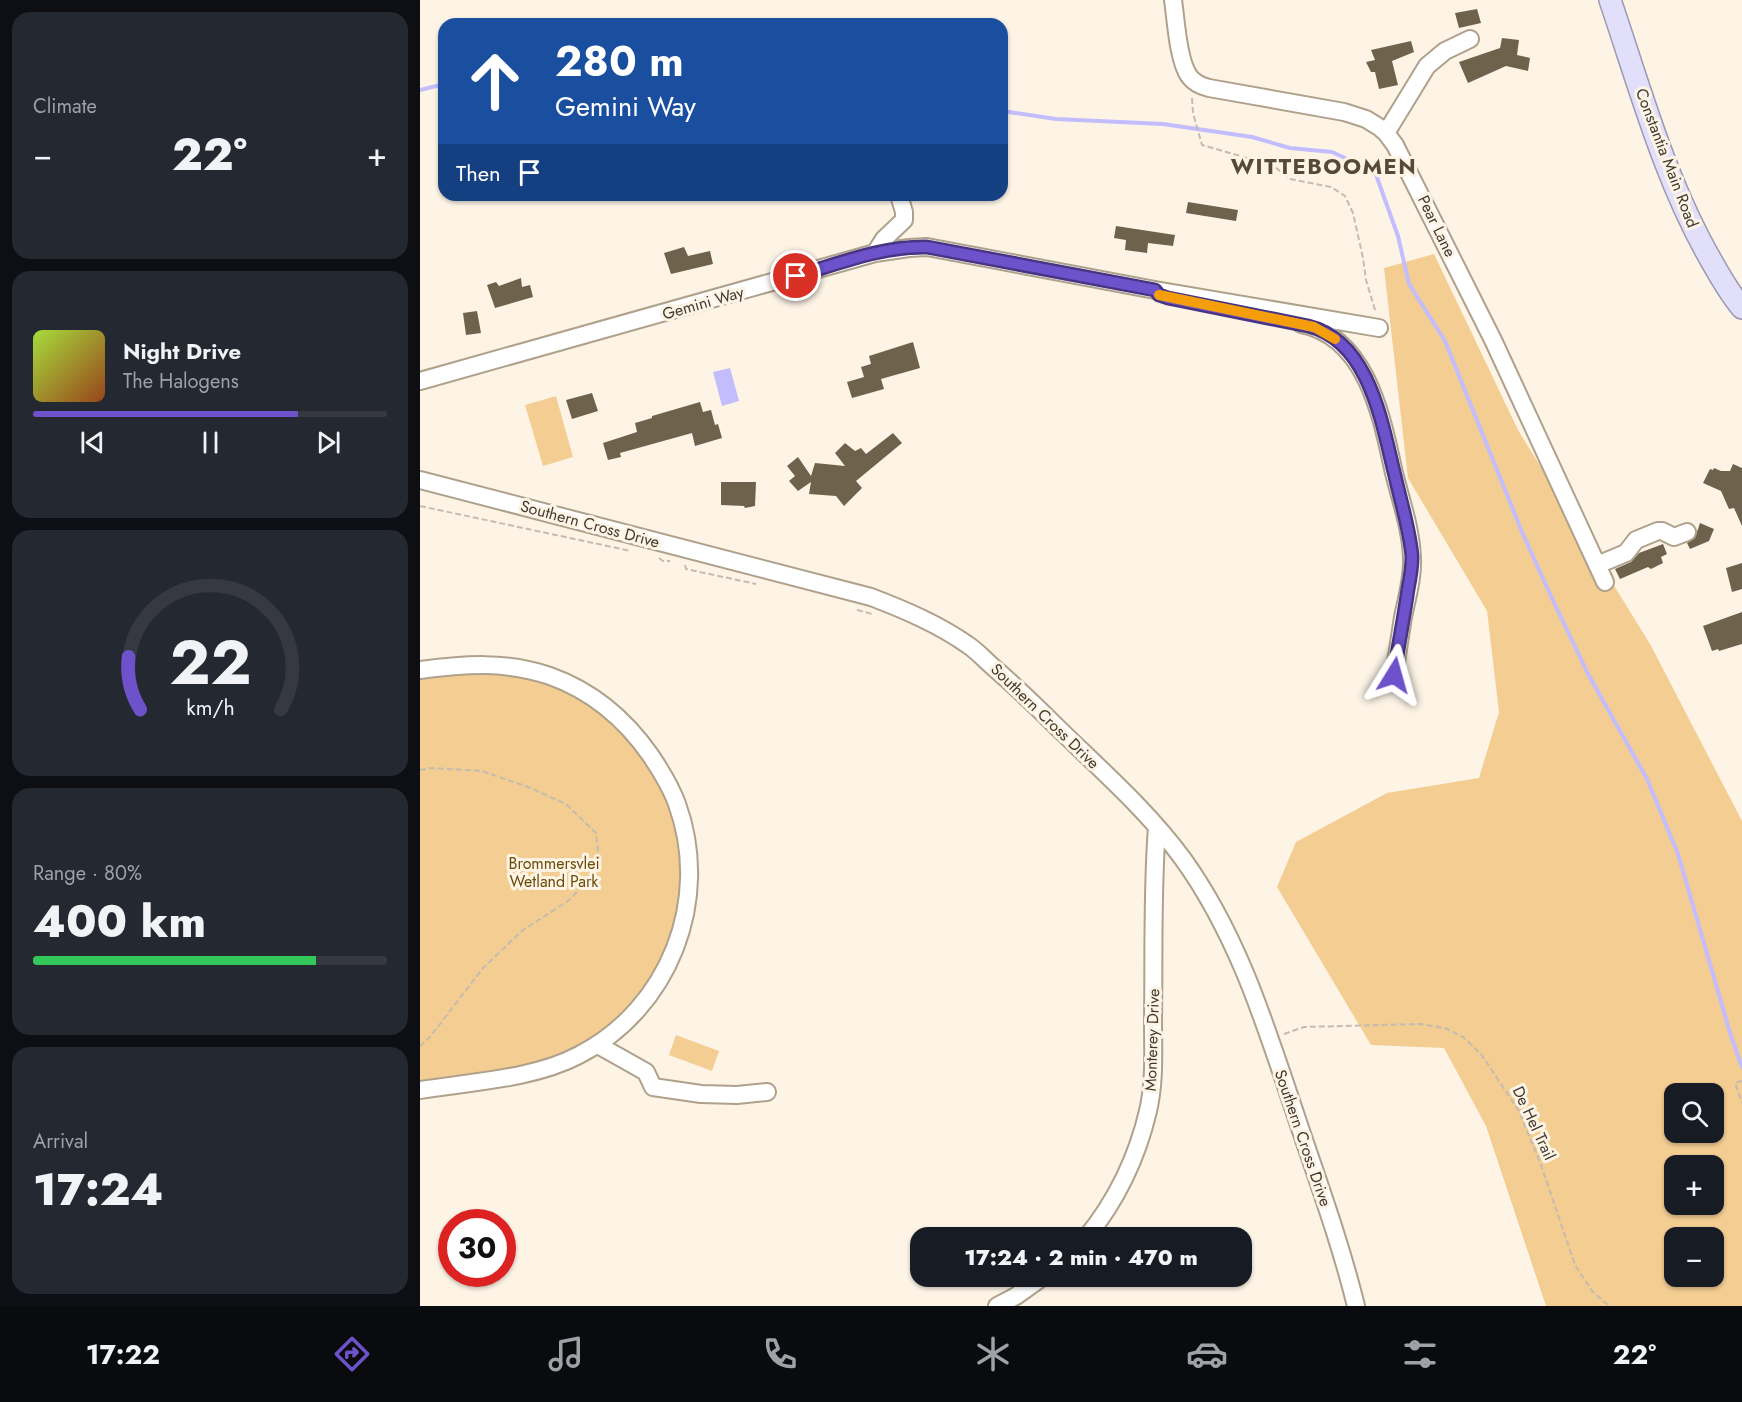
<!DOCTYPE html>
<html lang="en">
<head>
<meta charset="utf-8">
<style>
  :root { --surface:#171b24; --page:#242831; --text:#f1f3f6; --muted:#9ea1a6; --line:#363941; --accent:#6d52cb }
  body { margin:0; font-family:Jost,sans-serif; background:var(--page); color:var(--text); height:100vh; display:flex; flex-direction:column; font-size:22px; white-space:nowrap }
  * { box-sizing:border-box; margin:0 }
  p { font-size:20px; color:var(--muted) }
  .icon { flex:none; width:33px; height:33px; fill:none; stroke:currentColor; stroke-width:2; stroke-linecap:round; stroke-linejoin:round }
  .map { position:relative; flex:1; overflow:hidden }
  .details { display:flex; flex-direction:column; gap:12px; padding:12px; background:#0d0f14; width:420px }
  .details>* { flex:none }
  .hud { position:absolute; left:18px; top:18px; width:570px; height:183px; border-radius:18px; box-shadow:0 2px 4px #0004; background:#1a4fa0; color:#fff; overflow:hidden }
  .controls { position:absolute; left:1244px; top:1083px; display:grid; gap:12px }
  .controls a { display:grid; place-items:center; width:60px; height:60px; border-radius:12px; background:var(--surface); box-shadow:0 2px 4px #0004; font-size:30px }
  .speed { position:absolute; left:18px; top:1209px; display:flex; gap:12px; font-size:30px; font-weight:700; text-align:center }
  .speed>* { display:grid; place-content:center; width:78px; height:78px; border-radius:50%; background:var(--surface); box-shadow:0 2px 4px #0004; line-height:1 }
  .speed .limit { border:9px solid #d22; background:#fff; color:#111 }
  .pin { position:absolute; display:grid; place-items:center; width:51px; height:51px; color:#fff; margin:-26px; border:3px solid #fff; border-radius:50%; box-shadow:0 2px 6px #0007 }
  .me { position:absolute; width:66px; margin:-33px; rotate:8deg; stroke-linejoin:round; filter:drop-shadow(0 0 4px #0008) }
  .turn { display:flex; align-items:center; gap:21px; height:126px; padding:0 18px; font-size:27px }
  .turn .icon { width:78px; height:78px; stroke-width:2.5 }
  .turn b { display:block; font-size:42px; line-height:51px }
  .then { display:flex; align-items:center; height:57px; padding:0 18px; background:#0003; gap:12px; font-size:22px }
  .big { font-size:45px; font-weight:800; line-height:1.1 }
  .details .card { flex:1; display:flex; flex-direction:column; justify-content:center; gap:9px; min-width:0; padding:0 21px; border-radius:18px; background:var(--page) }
  .details .dial { align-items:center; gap:0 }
  .dial svg { height:156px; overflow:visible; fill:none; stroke:var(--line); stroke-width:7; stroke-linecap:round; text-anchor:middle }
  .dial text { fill:var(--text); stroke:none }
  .song { display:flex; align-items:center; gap:18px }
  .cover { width:72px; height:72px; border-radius:9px; background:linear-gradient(135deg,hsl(80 70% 55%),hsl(20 70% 35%)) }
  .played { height:6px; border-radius:3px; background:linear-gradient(90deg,var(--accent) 75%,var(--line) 75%) }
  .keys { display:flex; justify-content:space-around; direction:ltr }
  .heat { display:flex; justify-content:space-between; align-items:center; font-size:33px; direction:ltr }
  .charge { height:9px; border-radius:4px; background:linear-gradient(90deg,#34c759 80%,var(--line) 0) }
  .trip { position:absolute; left:490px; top:1227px; width:342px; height:60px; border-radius:18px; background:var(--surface); box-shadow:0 2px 4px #0004; font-weight:800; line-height:60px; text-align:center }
  .tab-bar { display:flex; height:96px; justify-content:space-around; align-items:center; background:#090b0e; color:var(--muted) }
  .tab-bar .icon { width:42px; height:42px }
  .tab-bar .on { color:var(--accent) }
  .tab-bar b { font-size:27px; color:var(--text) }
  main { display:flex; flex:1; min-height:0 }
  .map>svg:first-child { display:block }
  .green { fill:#f3cd92; fill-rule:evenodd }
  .water { fill:#c3bcfd }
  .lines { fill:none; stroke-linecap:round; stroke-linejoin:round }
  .stream { stroke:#c3bcfd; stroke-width:4 }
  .building { fill:#6f624d }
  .minor-casing { stroke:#afa18b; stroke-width:20 }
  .major-casing { stroke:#9c98b2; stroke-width:24 }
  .path { stroke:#c4bcaf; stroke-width:2; stroke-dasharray:6 3; stroke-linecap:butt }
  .minor { stroke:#fff; stroke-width:16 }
  .major { stroke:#e2dffa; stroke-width:21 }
  .route-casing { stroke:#473584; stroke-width:15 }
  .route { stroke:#6d52cb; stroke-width:10 }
  .slow { stroke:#f59e0b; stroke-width:10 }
  .labels { text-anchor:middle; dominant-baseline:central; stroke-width:6; stroke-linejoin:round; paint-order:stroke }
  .street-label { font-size:16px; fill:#403b31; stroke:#fdf4e6 }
  .park-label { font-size:16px; fill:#6a4b0a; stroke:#fdf4e6 }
  .district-label { font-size:22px; font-weight:bold; letter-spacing:1.5px; fill:#564a37; stroke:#fdf4e6 }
</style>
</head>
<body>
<main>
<section class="details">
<div class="card"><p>Climate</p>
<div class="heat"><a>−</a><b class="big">22°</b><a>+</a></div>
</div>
<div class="card">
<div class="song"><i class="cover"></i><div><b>Night Drive</b><p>The Halogens</p></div></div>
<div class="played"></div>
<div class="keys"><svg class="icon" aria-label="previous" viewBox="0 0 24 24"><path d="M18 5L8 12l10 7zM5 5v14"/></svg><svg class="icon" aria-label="pause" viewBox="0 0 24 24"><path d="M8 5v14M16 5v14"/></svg><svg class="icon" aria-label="next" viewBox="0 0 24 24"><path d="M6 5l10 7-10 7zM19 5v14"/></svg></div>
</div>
<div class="card dial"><svg viewBox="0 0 100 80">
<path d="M14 69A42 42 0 1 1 86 69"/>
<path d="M14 69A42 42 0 0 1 8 42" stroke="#6d52cb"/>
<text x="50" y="56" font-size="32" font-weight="700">22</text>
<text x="50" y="72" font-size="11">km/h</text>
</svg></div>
<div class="card"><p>Range · 80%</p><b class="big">400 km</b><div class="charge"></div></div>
<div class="card"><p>Arrival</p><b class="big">17:24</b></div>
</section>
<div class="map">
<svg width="1322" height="1306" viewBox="0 0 1322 1306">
  <rect width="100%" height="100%" fill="#fdf4e6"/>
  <path class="green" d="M 1014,254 L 1098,430 L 1230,644 L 1322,821 L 1322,1306 L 1126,1306 L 1066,1126 L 1024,1048 L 951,1045 L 857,887 L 876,842 L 967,793 L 1059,778 L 1079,712 L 1067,611 L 988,478 L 964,268 ZM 1254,1094 L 1293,1094 L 1293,1132 L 1254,1132 ZM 1254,1166 L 1293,1166 L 1293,1204 L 1254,1204 ZM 1254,1238 L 1293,1238 L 1293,1276 L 1254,1276 Z
    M 136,396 L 153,457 L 123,466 L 105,405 Z
    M 77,665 L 175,699 L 246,781 L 268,885 L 238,983 L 158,1056 L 0,1090 L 0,670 Z
    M 256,1035 L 299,1051 L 292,1071 L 249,1055 Z"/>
  <path class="water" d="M 310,368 L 319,401 L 302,406 L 293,372 Z"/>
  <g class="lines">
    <path class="stream" d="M 0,90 L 24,84
      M 582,111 L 636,119 L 743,124 L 832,137 L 870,148 L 912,152 L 955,172 L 978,236 L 989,284 L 1025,341 L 1102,532 L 1130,594 L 1168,674 L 1227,779 L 1258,854 L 1311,1036 L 1322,1067"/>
  </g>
  <path class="building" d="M 1057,9 L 1061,23 L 1039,28 L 1035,13 Z
    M 1082,38 L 1099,40 L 1097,55 L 1110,58 L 1108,71 L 1086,66 L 1048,83 L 1039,62 L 1080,48 Z
    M 991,41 L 994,52 L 972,61 L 978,85 L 959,89 L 955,72 L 951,72 L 946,62 L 955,60 L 951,50 Z
    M 768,202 L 818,210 L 816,221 L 766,213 Z
    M 696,226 L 755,235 L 753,246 L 728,243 L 727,253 L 705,250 L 706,240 L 694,238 Z
    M 264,247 L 268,256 L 290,251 L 293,264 L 251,274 L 244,253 Z
    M 101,278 L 102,287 L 110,285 L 113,297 L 75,308 L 67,285 L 76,282 L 79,286 Z
    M 57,311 L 61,333 L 46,335 L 43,313 Z
    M 493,342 L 500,368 L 461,379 L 464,389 L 432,398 L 427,382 L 444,377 L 441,367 L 451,364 L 449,356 Z
    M 172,393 L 178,411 L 152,419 L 146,400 Z
    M 280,402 L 283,412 L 291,410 L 295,425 L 298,424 L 302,438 L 275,446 L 272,433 L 200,453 L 201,457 L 188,460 L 183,443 L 217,432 L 215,423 L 232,418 L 232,416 Z
    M 473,433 L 482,443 L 436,481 L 442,488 L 424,506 L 416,496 L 389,494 L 391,482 L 378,491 L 369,481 L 375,476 L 367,466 L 378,457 L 391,476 L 395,463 L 425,466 L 415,453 L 425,443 L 435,451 L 441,448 L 446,454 Z
    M 1313,464 L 1322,468 L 1322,526 L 1314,508 L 1309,509 L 1301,491 L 1283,483 L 1290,469 L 1293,470 L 1294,468 L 1301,471 L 1310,471 Z
    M 301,482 L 336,482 L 335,506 L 325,508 L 324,506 L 301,505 Z
    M 1280,523 L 1294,529 L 1289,541 L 1270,549 L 1267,543 L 1275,538 Z
    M 1243,544 L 1247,554 L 1241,557 L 1243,563 L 1231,569 L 1228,567 L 1200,579 L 1195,569 L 1211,562 L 1219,553 Z
    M 1322,563 L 1322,589 L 1312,592 L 1306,568 Z
    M 1322,612 L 1322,644 L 1299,651 L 1298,649 L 1292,651 L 1283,626 Z"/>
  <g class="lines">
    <g class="minor-casing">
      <path id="minor" d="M 753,0 C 756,20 758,60 769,76 C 774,83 781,86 789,88 L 924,112 L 946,119 L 959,127 L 966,133 L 975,145 L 1073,340 L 1185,582
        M 966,133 L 1007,66 L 1025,51 L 1050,39
        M 455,253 L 464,239 L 484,220 L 484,212 L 479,195
        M 881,324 C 948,337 962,419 974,473 C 981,501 991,529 992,558 C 993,577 987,598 983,617 C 980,636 977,655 974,675
        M 0,381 L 455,253 L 489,248 L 507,247 L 735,290 L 959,328
        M 0,480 L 451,597 C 485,610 518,624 548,645 C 557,651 564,659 572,666 C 595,686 617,707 638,728 C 681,770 728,811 763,859 C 819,937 846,1027 876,1116 C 897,1179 920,1241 936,1306
        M 1177,565 L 1206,553 L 1216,540 L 1238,531 L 1242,531 L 1254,537 L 1267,532
        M 0,670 C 46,664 85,661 130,676 C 172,691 206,720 231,756 C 241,771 251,787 257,804 C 292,900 249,1009 159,1055 C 114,1079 50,1082 0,1090
        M 178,1045 L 226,1072 L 233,1087 L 281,1094 L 317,1095 L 347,1092
        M 666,1238 C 696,1201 717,1158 728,1111 C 735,1081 733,1050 733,1020 C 734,955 732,891 737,827
        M 577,1306 L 596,1296 L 624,1276"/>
    </g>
    <g class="major-casing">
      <path id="major" d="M 1190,0 C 1220,88 1245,181 1292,262 C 1301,278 1310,294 1322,308"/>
    </g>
    <path class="path" d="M 772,98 L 773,113 L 782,145 L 824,157 L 845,166 L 855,167 L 870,179 L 911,187 L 925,196 L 933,213 L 943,258 L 946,280 L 956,313
      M 0,506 L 211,551
      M 239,558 L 243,561 L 250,561
      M 265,565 L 266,569 L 336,584
      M 437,610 L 452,614
      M 0,770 L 11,768 L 62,771 L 108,787 L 146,804 L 176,833 L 179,860 L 168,881 L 148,901 L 103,930 L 63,968 L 10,1037 L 0,1046
      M 864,1034 L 884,1027 L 1001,1024 L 1025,1028 L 1043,1037 L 1061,1054 L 1099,1111 L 1121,1165 L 1155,1265 L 1172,1291 L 1189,1306
      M 1322,1081 L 1315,1083 L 1322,1103"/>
    <use href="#minor" class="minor"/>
    <use href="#major" class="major"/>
  </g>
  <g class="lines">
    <g class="route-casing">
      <path id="route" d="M 376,276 C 418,264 462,246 507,247 L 735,290 L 739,295 L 748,298 L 888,326 C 950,341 962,424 975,476 C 981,503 990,530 992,557 C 992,568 990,579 988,589 C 984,618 978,646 974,675"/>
    </g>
    <use href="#route" class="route"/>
    <path class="slow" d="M 739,295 L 894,327 L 915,339"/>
  </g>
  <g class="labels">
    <g class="street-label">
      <text transform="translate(1247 158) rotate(69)">Constantia Main Road</text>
      <text transform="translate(1017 226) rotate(64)">Pear Lane</text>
      <text transform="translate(283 303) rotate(-16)">Gemini Way</text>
      <text transform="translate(170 524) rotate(15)">Southern Cross Drive</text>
      <text transform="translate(625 716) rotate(44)">Southern Cross Drive</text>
      <text transform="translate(732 1040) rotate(-88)">Monterey Drive</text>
      <text transform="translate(1114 1123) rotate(65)">De Hel Trail</text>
      <text transform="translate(883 1138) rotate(71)">Southern Cross Drive</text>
    </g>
    <g class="park-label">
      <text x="134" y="863">Brommersvlei<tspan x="134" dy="18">Wetland Park</tspan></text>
    </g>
    <g class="district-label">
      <text x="904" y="166">WITTEBOOMEN</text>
    </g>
  </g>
</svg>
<div class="controls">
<a><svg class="icon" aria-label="search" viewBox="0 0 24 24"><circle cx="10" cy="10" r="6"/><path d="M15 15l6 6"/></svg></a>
<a>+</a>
<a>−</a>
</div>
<div class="speed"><div class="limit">30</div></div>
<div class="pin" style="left:376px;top:276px;background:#d93025"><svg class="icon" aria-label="arrive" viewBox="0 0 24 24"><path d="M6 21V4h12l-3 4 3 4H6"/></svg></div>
<svg class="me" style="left:974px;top:675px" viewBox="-20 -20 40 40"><path d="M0-17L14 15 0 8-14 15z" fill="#6d52cb" stroke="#fff" stroke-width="4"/></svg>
<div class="trip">17:24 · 2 min · 470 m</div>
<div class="hud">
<div class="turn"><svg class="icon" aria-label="ahead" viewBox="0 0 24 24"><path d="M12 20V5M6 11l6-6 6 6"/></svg><div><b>280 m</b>Gemini Way</div></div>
<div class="then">Then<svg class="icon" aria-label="arrive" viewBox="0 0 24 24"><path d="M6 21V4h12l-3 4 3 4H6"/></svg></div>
</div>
</div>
</main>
<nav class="tab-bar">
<b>17:22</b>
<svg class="icon on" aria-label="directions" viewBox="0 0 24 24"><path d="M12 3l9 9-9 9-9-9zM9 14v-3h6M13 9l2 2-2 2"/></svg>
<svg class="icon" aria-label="music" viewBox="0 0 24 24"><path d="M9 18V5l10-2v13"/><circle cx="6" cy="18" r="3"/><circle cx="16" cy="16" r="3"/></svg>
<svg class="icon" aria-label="phone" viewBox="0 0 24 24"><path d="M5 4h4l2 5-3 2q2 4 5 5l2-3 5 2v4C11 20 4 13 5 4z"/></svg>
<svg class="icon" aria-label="climate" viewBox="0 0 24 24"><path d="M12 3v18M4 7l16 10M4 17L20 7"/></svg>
<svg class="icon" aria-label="car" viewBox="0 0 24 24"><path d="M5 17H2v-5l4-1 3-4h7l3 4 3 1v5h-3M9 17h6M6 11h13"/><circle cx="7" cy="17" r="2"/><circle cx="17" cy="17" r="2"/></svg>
<svg class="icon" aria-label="filters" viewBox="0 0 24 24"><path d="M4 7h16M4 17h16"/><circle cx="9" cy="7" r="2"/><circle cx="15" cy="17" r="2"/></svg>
<b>22°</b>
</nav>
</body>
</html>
